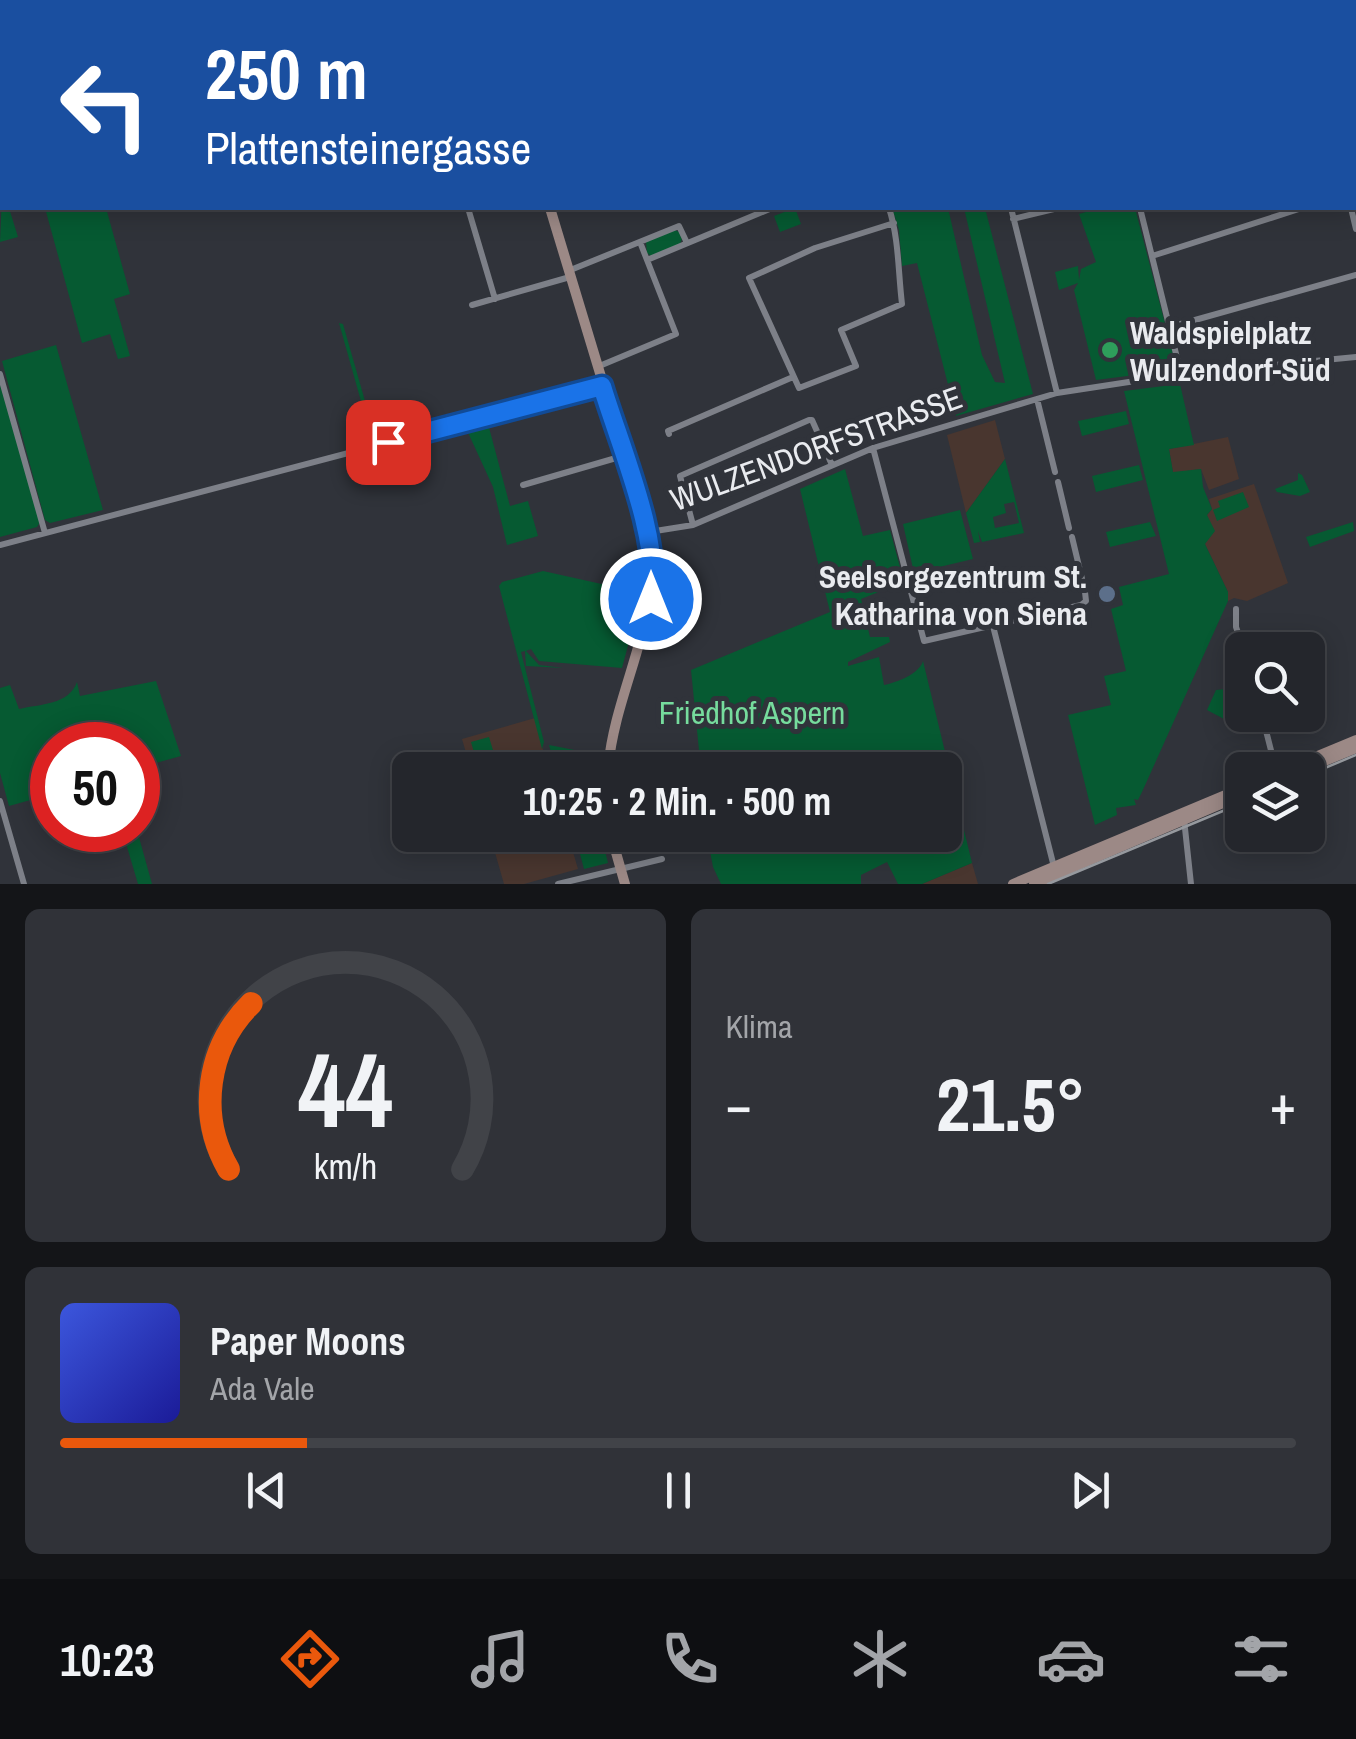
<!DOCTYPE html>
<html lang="de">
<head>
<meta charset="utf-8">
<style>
  :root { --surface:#24262c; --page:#303238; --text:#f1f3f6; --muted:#a3a5a9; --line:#414348; --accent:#ea580c }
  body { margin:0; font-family:"Archivo Narrow",sans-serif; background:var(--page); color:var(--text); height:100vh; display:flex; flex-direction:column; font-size:38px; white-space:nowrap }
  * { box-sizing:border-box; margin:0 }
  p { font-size:32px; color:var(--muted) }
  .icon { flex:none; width:55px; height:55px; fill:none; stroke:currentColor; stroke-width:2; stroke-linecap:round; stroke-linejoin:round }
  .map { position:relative; height:884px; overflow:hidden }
  .panel { display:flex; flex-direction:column; gap:25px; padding:25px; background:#141518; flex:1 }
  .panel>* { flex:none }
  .guide { position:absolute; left:0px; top:0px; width:1358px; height:210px; box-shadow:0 5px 25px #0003,0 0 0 2px var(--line); background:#1a4fa0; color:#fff; overflow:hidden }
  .tools { position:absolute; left:1225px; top:632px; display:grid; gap:20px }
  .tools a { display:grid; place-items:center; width:100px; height:100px; border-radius:15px; background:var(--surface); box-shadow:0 5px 25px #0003,0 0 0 2px var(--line); font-size:50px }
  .speed { position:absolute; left:30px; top:722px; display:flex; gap:20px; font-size:50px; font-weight:700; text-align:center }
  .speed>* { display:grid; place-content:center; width:130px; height:130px; border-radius:50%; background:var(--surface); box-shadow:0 5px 25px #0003,0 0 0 2px var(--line); line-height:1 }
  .speed .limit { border:15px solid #d22; background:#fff; color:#111 }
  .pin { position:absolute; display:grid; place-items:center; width:85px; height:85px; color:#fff; margin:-42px; border-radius:20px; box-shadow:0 5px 15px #0006 }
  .me { position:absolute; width:110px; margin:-55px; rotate:0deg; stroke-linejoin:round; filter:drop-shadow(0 0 8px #0008) }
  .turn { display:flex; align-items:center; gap:35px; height:210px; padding:0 40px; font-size:45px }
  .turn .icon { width:130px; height:130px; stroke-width:2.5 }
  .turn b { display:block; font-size:70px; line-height:85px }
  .big { font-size:75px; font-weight:700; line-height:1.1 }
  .panel .card { flex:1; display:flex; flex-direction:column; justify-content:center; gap:15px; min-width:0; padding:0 35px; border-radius:15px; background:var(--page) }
  .panel .dial { align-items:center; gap:0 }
  .dial svg { height:260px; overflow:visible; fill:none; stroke:var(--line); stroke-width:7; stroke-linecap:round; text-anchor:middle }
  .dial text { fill:var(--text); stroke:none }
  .song { display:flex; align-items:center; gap:30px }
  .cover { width:120px; height:120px; border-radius:15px; background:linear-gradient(135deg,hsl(230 70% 55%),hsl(240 70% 35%)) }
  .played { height:10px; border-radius:5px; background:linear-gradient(90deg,var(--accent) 20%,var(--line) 20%) }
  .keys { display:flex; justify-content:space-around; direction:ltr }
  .heat { display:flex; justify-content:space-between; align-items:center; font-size:55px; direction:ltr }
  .panel .tiles { flex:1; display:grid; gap:25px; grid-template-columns:1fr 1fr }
  .card:last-child { grid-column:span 2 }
  .trip { position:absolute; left:392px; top:752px; width:570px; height:100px; border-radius:15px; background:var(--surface); box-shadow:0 5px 25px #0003,0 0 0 2px var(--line); font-weight:700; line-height:100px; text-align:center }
  .tab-bar { display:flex; height:160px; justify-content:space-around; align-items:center; background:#0e0f12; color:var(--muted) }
  .tab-bar .icon { width:70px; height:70px }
  .tab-bar .on { color:var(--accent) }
  .tab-bar b { font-size:45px; color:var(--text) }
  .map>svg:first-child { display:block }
  .education { fill:#49362f }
  .green { fill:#065a32; fill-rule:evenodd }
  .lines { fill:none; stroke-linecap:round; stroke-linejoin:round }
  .street { stroke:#7d8088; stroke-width:6 }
  .secondary { stroke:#9c8986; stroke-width:10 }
  .tram { stroke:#96999e; stroke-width:2.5 }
  .route-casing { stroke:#114b97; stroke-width:25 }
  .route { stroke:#1a73e8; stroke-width:18 }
  .leisure-dot { fill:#2e9e5b; stroke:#30333a; stroke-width:4 }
  .service-dot { fill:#5c6f8a; stroke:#30333a; stroke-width:4 }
  .labels { text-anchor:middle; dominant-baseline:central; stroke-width:10; stroke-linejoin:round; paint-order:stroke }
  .poi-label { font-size:32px; font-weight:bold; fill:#e9ebef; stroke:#30333a; text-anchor:start }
  .street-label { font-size:32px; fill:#e9ebef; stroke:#30333a }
  .park-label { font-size:32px; fill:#76dc9d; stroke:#30333a }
</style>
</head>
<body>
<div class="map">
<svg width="1356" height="884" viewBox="0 0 1356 884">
  <rect width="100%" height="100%" fill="#30333a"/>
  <path class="education" d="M 995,420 L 1005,459 L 966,513 L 947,435 Z
    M 1228,437 L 1239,479 L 1209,490 L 1201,469 L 1173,473 L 1169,449 Z
    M 1254,484 L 1288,583 L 1247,601 L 1234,598 L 1228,601 L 1228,592 L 1205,544 L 1211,529 L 1207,515 L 1212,509 L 1209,499 Z
    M 535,718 L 548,770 L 471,770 L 462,739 Z
    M 490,835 L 568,835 L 578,869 L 524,884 L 504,884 Z
    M 972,863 L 978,884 L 922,884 Z"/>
  <path class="green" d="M 760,0 L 974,0 L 762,2 Z
    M 2,196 L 2,208 L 9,208 L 18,237 L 0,242 Z
    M 45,208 L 106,208 L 130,294 L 114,299 L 130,356 L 118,359 L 110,334 L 82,343 Z
    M 795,208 L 801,224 L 780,232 L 774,216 Z
    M 892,208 L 948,208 L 982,355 L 995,382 L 1005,383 L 964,208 L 985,208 L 1033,394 L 956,416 L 917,263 L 902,266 L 899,230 Z
    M 1086,208 L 1135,208 L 1176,366 L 1174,370 L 1096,380 L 1074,290 L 1078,283 L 1059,290 L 1055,272 L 1078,266 L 1079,280 L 1081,269 L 1096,262 L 1079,214 L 1086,212 Z
    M 675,230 L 679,232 L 682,239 L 680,244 L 651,256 L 647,253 L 646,242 Z
    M 339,323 L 343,324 L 365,401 L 368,426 Z
    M 56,345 L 103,510 L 50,523 L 45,520 L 2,361 Z
    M 0,384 L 40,522 L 37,527 L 0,537 Z
    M 1180,384 L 1194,445 L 1169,449 L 1173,472 L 1201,469 L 1203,487 L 1212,509 L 1207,515 L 1215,531 L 1205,544 L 1228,592 L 1228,601 L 1142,792 L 1138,800 L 1134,799 L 1136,805 L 1116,808 L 1117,815 L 1095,825 L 1068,715 L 1111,705 L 1104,676 L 1126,671 L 1111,609 L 1123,605 L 1119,587 L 1169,574 L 1124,391 Z
    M 1126,411 L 1129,424 L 1082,436 L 1078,421 Z
    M 487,420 L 510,506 L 528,501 L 538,536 L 507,545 L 493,487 L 465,426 Z
    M 1005,459 L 1024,533 L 982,542 L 978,531 L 980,542 L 974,543 L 966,513 ZM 1014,502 L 1019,523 L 995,528 L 993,517 L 1006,513 L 1004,504 Z
    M 1139,465 L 1143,480 L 1096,492 L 1092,476 Z
    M 845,469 L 863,536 L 890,530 L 904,582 L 861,599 L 870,637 L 889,637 L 890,642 L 848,662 L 848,666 L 879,657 L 884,685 C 898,682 919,674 923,661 L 972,863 L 922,884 L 898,884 L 887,862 L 861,875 L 861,884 L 721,884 L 713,867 L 707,835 L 945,835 L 945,770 L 701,770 L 691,670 L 830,612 L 800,489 Z
    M 1298,473 L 1302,475 L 1310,492 L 1300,496 L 1277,492 L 1275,489 L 1298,480 Z
    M 1243,492 L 1249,507 L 1217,521 L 1213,510 L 1220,507 L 1218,501 Z
    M 960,510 L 973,559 L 914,573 L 903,524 Z
    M 1150,522 L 1156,536 L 1110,547 L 1106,532 Z
    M 1353,522 L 1354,531 L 1310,547 L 1306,537 Z
    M 543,571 L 642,593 L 622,668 L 539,661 L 531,649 L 526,651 L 539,665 L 564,668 L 526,666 L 525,651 L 521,652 L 544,742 L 542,749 L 499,586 L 502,582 Z
    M 156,681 L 181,756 L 138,768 L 138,745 L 52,745 L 52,794 L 9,806 L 0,773 L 0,688 L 10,685 L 19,709 C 40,704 69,705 77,682 L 80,696 Z
    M 1226,689 L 1232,715 L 1224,719 L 1207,710 L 1216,690 Z
    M 489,737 L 499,770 L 479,770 L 471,742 Z
    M 549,745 L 600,755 L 599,770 L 556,770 Z
    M 687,752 L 689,770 L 634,770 L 632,760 Z
    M 122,830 L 137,830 L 152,884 L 138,884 Z
    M 575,835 L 601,835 L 608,863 L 584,869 Z
    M 643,835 L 698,835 L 699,842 L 645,849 Z"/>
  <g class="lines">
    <path class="street" d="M 39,0 L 40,2
      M 314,0 L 315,2
      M 1087,0 L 1088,2
      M 11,2 L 16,0
      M 1075,2 L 1079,0
      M 1294,2 L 1299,0
      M 0,8 L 2,7
      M 1355,38 L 1356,38
      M 1355,102 L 1356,101
      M 0,188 L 2,187
      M 1355,190 L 1356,190
      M 468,208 L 495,299
      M 889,208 C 899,239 898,271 902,304 L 841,330 L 856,366 L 799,388 L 749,278 L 815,248 L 894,223
      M 1011,208 L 1057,393
      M 1140,208 L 1181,374
      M 1351,208 L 1356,229
      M 1013,219 L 1058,208
      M 640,242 L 647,260 L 772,208
      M 1152,256 L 1302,208
      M 568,271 L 679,226 L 687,243
      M 472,305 L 570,277
      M 1170,327 L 1356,275
      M 597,367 L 676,334 L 647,260
      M 0,374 L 45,533
      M 1037,399 L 1055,472
      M 669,434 L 668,431 L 793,377
      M 873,448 L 924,641 L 1081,605 L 1086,601 L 1085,592
      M 1058,482 L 1069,528
      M 523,485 L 623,456
      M 693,525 L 680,476 L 809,420 L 812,420 L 832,465
      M 649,532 L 693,525 L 873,448 L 1057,393 L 1181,374 L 1356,357
      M 1072,537 L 1083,583
      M 0,545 L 602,386
      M 1236,609 L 1236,627 L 1244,650
      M 993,626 L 1054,867
      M 1262,715 L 1276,770
      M 0,801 L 24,884
      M 1184,819 L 1191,884
      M 558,884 L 662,859"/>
    <path class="secondary" d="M 488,0 L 489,2
      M 550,208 L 648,532 C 666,614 614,689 608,770
      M 1284,770 L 1356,740
      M 1303,770 L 1356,748
      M 611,835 L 625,884
      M 1013,884 L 1242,788
      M 1034,884 L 1242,795"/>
    <path class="tram" d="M 1308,775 L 1356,755
      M 1048,884 L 1242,803"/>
  </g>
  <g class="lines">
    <g class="route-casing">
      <path id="route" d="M 388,442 L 602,386 C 620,446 661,539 651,599"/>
    </g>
    <use href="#route" class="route"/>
  </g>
  <circle class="leisure-dot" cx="1110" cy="350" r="10"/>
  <circle class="service-dot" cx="1107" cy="594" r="10"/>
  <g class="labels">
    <g class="poi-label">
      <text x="1130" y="332">Waldspielplatz<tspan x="1130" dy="37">Wulzendorf-Süd</tspan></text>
      <text x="1087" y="576" text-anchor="end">Seelsorgezentrum St.<tspan x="1087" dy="37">Katharina von Siena</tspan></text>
    </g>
    <g class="street-label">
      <text transform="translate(816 448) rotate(-20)">WULZENDORFSTRASSE</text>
    </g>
    <g class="park-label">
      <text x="752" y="712">Friedhof Aspern</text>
    </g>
  </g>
</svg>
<div class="tools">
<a><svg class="icon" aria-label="search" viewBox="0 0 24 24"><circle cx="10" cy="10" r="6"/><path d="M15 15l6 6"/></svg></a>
<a><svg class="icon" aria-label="layers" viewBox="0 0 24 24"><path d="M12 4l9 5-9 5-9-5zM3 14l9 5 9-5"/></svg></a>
</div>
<div class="speed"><div class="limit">50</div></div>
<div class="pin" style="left:388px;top:442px;background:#d93025"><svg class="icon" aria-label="arrive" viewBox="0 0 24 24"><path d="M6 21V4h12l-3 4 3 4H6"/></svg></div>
<svg class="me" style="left:651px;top:599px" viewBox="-20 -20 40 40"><circle r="17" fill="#1a73e8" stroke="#fff" stroke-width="3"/><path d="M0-11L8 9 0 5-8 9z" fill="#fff"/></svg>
<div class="trip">10:25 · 2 Min. · 500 m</div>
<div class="guide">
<div class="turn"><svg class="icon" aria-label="left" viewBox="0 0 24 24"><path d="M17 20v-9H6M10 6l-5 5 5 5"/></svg><div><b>250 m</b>Plattensteinergasse</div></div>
</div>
</div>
<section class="panel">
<div class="tiles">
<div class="card dial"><svg viewBox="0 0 100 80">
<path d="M14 69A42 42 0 1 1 86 69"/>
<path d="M14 69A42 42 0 0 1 21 18" stroke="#ea580c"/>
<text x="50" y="56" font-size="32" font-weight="700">44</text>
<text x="50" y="72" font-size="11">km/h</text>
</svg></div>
<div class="card"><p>Klima</p>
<div class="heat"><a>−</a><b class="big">21.5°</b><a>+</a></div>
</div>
<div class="card">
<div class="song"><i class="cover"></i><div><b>Paper Moons</b><p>Ada Vale</p></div></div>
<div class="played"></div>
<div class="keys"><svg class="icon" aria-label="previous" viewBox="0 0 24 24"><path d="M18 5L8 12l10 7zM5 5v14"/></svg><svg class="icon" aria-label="pause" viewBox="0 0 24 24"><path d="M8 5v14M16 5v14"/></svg><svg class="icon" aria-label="next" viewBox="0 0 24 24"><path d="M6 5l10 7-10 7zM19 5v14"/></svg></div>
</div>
</div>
</section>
<nav class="tab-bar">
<b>10:23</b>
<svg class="icon on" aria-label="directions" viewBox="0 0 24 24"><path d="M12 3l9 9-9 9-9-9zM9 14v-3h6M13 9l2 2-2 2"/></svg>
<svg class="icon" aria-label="music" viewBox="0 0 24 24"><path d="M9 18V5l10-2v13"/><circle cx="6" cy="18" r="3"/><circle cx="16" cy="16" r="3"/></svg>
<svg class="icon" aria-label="phone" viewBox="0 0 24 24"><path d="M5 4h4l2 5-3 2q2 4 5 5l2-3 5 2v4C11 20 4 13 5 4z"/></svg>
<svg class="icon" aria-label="climate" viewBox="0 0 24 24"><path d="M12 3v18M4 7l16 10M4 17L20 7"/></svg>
<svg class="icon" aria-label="car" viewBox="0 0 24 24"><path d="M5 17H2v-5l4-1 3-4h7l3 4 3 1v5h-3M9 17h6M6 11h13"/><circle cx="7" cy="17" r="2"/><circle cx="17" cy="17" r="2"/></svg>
<svg class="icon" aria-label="filters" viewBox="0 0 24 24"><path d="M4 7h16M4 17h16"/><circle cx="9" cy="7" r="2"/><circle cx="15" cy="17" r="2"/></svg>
</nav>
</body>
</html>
